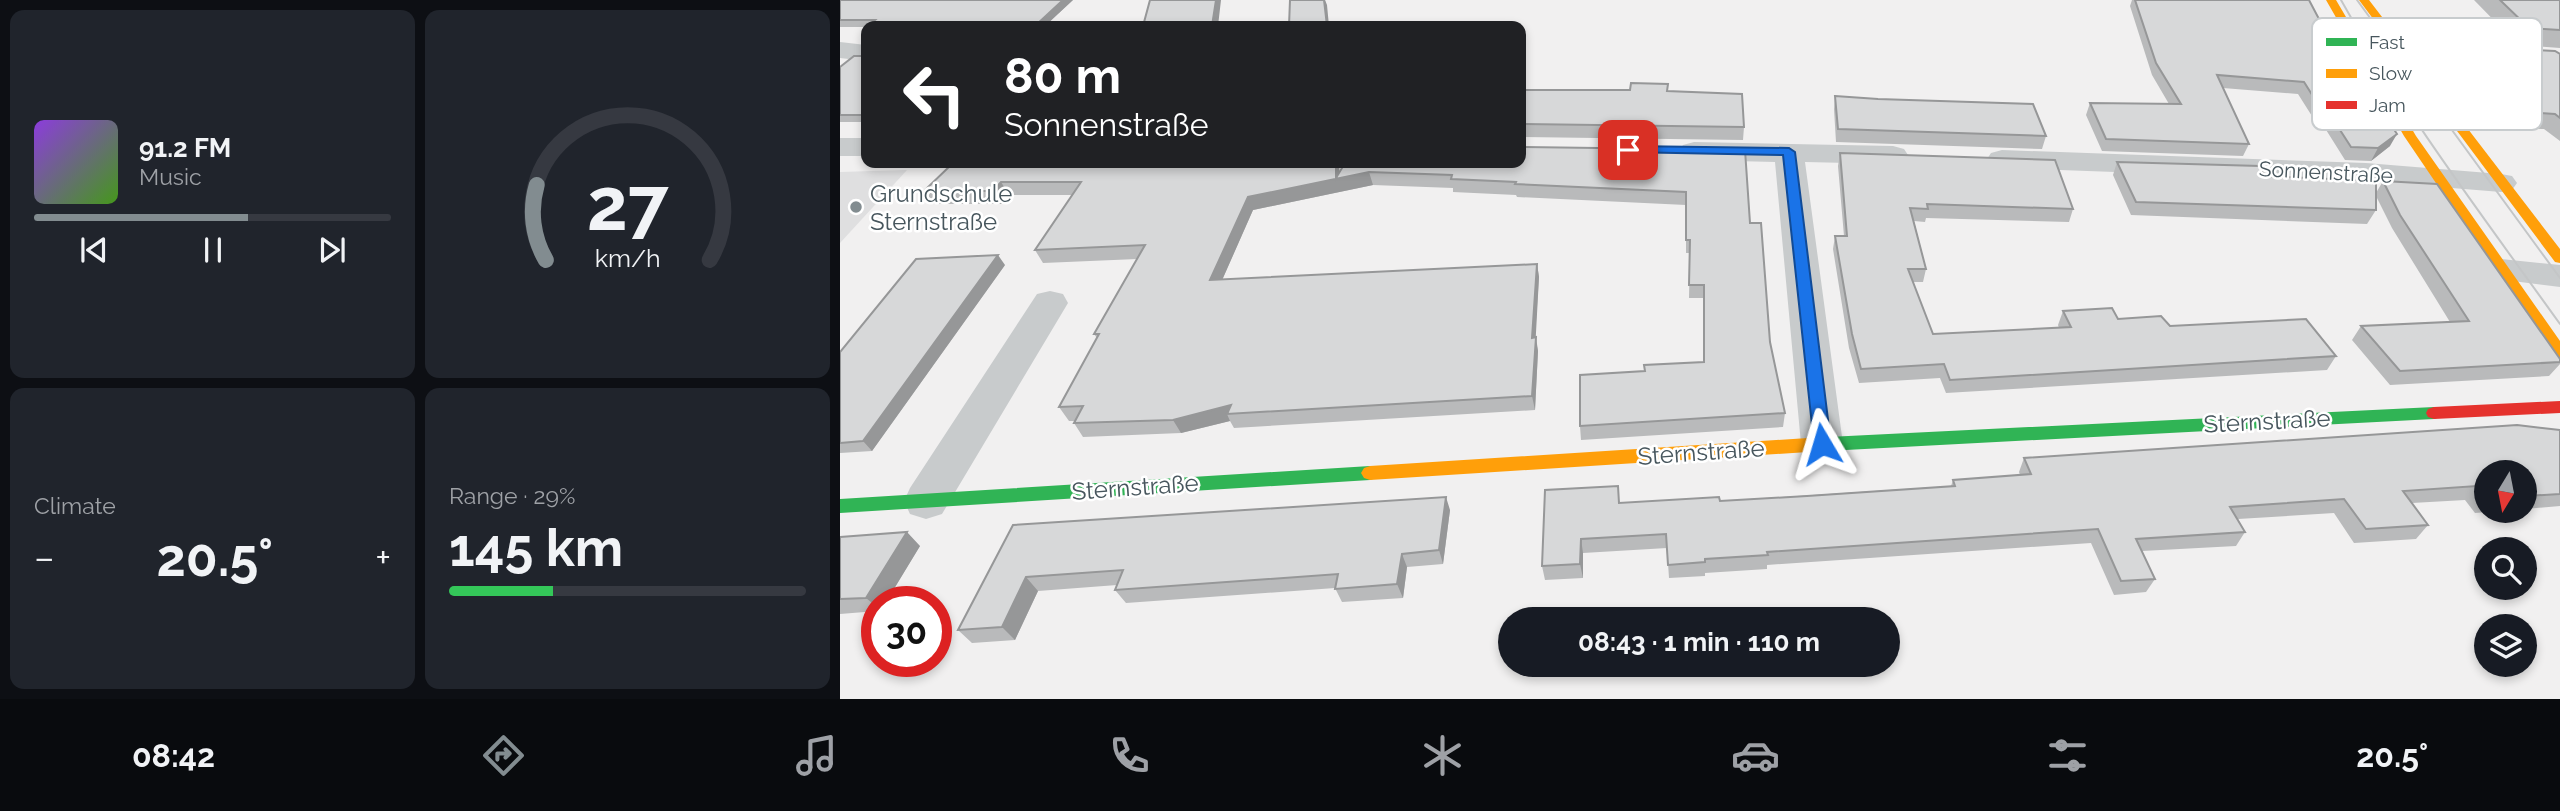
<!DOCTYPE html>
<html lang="en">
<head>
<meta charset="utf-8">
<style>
  :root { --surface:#171b24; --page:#20242c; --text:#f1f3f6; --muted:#9ea1a6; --line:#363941; --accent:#828c90 }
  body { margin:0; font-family:Raleway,sans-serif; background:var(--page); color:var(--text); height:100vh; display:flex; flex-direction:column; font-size:26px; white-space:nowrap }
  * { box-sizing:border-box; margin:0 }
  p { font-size:23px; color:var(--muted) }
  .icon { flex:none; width:38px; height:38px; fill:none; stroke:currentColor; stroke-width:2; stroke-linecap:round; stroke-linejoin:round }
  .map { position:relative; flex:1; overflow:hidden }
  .side { display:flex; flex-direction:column; gap:10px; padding:10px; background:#0d0f14; width:840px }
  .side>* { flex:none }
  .hud { position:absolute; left:21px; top:21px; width:665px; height:147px; border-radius:14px; box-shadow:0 4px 10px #0003; background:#202124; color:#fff; overflow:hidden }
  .needle { width:46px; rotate:190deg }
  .buttons { position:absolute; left:1634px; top:460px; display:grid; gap:14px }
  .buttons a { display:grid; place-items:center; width:63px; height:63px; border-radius:50%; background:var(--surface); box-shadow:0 4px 10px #0003; font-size:35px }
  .speed { position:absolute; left:21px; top:586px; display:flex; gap:14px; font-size:35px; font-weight:700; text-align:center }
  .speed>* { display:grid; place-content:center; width:91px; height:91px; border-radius:50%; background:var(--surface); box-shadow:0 4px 10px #0003; line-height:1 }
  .speed .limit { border:10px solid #d22; background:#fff; color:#111 }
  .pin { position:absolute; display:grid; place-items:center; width:60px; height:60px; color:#fff; margin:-30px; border-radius:14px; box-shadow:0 4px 10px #0006 }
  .me { position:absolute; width:77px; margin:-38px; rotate:353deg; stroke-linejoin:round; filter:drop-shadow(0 0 5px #0008) }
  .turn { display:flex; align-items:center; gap:24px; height:147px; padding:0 28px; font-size:32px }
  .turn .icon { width:91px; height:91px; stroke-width:2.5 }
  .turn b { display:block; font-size:49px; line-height:60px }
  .big { font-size:52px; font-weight:700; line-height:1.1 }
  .side .tile { flex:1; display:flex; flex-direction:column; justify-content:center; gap:10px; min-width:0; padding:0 24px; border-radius:14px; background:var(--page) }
  .side .dial { align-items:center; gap:0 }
  .dial svg { height:182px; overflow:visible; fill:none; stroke:var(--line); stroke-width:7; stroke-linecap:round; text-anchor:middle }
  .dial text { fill:var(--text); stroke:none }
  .song { display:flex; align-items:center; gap:21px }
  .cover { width:84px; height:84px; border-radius:10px; background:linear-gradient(135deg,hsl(270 70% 55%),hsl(100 70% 35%)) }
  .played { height:7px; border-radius:4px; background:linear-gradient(90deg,var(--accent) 60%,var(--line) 60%) }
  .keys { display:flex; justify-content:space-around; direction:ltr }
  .heat { display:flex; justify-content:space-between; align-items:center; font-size:38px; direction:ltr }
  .charge { height:10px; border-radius:5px; background:linear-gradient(90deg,#34c759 29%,var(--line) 0) }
  .side .tiles { flex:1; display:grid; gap:10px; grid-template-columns:repeat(2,1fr) }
  .trip { position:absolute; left:658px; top:607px; width:402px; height:70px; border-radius:35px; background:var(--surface); box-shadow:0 4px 10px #0003; font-weight:700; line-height:70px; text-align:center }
  .menu { display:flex; height:112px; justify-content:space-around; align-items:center; background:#090b0e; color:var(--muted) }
  .menu .icon { width:49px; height:49px }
  .menu .selected { color:var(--accent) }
  .menu b { font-size:32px; color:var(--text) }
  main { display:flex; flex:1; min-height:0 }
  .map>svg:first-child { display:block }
  .education { fill:#dfdfe0 }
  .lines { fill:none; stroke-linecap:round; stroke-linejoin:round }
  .street { fill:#c8cbcc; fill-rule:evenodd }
  .fast { fill:#30b455; fill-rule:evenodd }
  .slow { fill:#ff9f0a; fill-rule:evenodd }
  .jam { fill:#e5322d; fill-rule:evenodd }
  .tram { stroke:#c4c6c7; stroke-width:2 }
  .wall { fill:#b9babb }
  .shaded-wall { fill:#969798 }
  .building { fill:#d7d8d9; stroke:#969798; stroke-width:2 }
  .route { fill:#1a73e8; stroke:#114b97; stroke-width:2 }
  .poi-dot { fill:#828c90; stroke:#fff; stroke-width:2.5 }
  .labels { text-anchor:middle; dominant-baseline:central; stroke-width:5; stroke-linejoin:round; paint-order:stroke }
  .far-street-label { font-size:21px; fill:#47565d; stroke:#fff }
  .poi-label { font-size:24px; fill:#47565d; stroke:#fff; text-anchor:start }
  .street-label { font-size:24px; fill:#47565d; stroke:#fff }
  .key { fill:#fff; stroke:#c8ccce; stroke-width:2 }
  .key-label { font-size:19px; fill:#47565d }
</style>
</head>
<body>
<main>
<section class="side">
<div class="tiles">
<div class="tile">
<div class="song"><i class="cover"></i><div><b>91.2 FM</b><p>Music</p></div></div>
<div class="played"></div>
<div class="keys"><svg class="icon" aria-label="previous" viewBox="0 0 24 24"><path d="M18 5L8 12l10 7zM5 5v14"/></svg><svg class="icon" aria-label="pause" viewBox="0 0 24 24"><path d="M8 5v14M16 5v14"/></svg><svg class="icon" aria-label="next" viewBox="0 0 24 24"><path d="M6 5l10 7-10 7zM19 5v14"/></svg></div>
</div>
<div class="tile dial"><svg viewBox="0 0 100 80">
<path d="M14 69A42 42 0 1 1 86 69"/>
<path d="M14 69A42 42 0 0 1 10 36" stroke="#828c90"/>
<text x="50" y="56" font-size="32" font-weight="700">27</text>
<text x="50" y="72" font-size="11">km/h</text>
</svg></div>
<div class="tile"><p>Climate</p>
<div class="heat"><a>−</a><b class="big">20.5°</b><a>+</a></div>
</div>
<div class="tile"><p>Range · 29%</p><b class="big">145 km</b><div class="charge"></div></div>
</div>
</section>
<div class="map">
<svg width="1720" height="699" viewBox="0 0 1720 699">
  <rect width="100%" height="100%" fill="#f1f0f0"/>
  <path class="education" d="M 67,170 L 0,243 L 0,172 Z"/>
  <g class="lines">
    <path class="street" d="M 0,42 L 26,45 L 26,61 L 0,58 Z
      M 0,138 L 26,138 L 26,156 L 0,156 Z
      M 854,142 L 1053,146 L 1064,149 L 1068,155 L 1064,161 L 1053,164 L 965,162 L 1003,444 L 997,456 L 982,460 L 967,456 L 961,444 L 935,162 L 854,160 L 843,157 L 839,151 L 843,145 Z
      M 1162,150 L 1526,163 L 1661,174 L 1672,176 L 1677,183 L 1672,190 L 1661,192 L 1526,181 L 1162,168 L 1151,165 L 1147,159 L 1151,153 Z
      M 1661,259 L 1720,265 L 1720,287 L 1649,278 L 1643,270 L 1649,262 Z
      M 210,291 L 223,294 L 228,303 L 102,514 L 86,519 L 70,514 L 64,501 L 70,488 L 197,294 Z"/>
    <path class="fast" d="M 1594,407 L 1600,409 L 1602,413 L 1600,417 L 1594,419 L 968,452 L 962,450 L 959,445 L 962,440 L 968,438 Z
      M 530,466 L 536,468 L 539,473 L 536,478 L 530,480 L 0,513 L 0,499 Z"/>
    <path class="slow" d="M 1486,0 L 1496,0 L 1576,136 L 1720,341 L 1720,359 L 1714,357 L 1564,136 Z
      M 1519,0 L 1529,0 L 1720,249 L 1720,263 L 1715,262 Z
      M 968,438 L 974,440 L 977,445 L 974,450 L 968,452 L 530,480 L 524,478 L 521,473 L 524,468 L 530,466 Z"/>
    <path class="jam" d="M 1720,401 L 1720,413 L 1594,419 L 1588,417 L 1586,413 L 1588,409 L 1594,407 Z"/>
    <path class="tram" d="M 1501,0 C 1565,114 1644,218 1720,324
      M 1517,0 L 1720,278"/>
  </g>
  <path class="wall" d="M 0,0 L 233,0 L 205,26 L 26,27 L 0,27 Z
    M 1292,0 L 1469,0 L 1490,40 L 1550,146 L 1531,161 L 1505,160 L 1483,125 L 1477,124 L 1458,94 L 1383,88 L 1409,144 L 1403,156 L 1262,151 L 1246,115 L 1250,103 L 1329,104 L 1312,75 L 1290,6 Z
    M 1634,0 L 1720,0 L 1720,48 L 1678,45 Z
    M 1618,46 L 1720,54 L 1720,141 L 1704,129 L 1672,128 L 1609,61 Z
    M 26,47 L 26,122 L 0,122 L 0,67 L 23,56 Z
    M 681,73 L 686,86 L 684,90 L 828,91 L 904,127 L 903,140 L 681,137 Z
    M 995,96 L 1206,136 L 1202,149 L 996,142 L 994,109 Z
    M 905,150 L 910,223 L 930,342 L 945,413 L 943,427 L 741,440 L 740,426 L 805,371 L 864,362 L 864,298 L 849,298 L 850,253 L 846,253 L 846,205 L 677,197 L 676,195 L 613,192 L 613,188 L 533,185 L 413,210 L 382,280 L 697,264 L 699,277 L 695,337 L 698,351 L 695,410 L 394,428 L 390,421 L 341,433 L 243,437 L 234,423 L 235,421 L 229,421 L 219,407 L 257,338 L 254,334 L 297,259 L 203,263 L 195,250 L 233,195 L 169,195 L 161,204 L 93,204 L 84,191 L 113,163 L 499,163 L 499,173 Z
    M 1000,153 L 1233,209 L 1229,222 L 1086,218 L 1085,222 L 1074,221 L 1086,269 L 1083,282 L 1073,282 L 1093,334 L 1219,328 L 1218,325 L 1223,311 L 1330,326 L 1496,356 L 1487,370 L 1106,393 L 1100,378 L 1019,383 L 1009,348 L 993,249 L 995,236 L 1004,236 L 998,166 Z
    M 1277,162 L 1425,176 L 1536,193 L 1543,181 L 1720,359 L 1720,364 L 1709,376 L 1550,385 L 1512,340 L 1521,326 L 1610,322 L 1552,228 L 1536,196 L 1536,210 L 1527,224 L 1291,215 L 1273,175 Z
    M 165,265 L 32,451 L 0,453 L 0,352 Z
    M 1720,430 L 1720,506 L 1685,509 L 1685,472 L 1647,472 L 1647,511 L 1660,511 L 1635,513 L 1625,500 L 1572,503 L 1588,525 L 1576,539 L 1514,543 L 1494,513 L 1398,519 L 1405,532 L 1396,546 L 1302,551 L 1315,579 L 1306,592 L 1274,595 L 1251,543 L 927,565 L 927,569 L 865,573 L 865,576 L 829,578 L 827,548 L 743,553 L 743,578 L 705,580 L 702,566 L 780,503 L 880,501 L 1111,486 L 1113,480 L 1180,475 L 1179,472 L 1184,458 Z
    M 610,510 L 603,564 L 567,567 L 563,598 L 502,602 L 495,588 L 286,603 L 275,590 L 277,585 L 198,591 L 175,640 L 132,643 L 118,630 L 173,525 Z
    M 0,537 L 80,546 L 46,602 L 37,602 L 37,611 L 0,614 Z"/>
  <path class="shaded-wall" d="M 223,0 L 233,0 L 205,26 L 195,26 Z
    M 376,0 L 381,0 L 378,26 L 372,26 Z
    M 484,0 L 485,0 L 487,5 L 489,26 L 487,26 Z
    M 684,73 L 686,86 L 681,99 L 681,82 Z
    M 1557,134 L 1550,146 L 1531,161 L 1538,148 Z
    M 496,163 L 499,163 L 500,178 L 529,172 L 533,185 L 413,210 L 376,294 L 370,280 L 408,197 Z
    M 161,182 L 169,195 L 161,204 L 153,191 Z
    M 158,255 L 165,265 L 32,451 L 23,441 Z
    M 697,264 L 699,277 L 695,351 L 692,338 Z
    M 696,337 L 698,351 L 695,410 L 692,396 Z
    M 391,405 L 387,414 L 390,421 L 341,433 L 333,420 Z
    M 606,497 L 610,510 L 603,564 L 599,550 Z
    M 67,532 L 80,546 L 46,602 L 37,602 L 37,607 L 26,598 Z
    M 741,539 L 743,553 L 743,578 L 740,564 Z
    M 562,554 L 567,567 L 563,598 L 557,584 Z
    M 186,577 L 198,591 L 175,640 L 162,627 Z"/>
  <path class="building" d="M 0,0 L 223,0 L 195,26 L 28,26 L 35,20 L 0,20 Z
    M 310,0 L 376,0 L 372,26 L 303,26 Z
    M 450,0 L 484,0 L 487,26 L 449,26 Z
    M 1295,0 L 1469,0 L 1490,40 L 1495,40 L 1557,134 L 1538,148 L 1511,147 L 1489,113 L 1483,112 L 1464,82 L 1377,75 L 1409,144 L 1266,139 L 1250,103 L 1341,104 L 1316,63 Z
    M 1660,0 L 1720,0 L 1720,30 L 1689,28 Z
    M 1618,46 L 1715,51 L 1720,54 L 1720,118 L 1715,114 L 1682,112 Z
    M 26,47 L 26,115 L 0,115 L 0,67 L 14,56 L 23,56 L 24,48 Z
    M 791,83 L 828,84 L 827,91 L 902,94 L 904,127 L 681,124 L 681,90 L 790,90 Z
    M 995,96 L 1038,99 L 1193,104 L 1206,136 L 998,129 Z
    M 681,147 L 905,150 L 910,223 L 921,223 L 930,342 L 945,413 L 740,426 L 740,375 L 805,371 L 804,365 L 864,362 L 864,285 L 849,285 L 850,240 L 846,240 L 846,192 L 675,184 L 676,182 L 611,179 L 612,175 L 529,172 L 408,197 L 370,280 L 697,264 L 692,338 L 696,337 L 692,396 L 387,414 L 391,405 L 333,420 L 234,423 L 243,406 L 219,407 L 259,334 L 254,334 L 305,245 L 195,250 L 241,182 L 161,182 L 153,191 L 84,191 L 113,163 L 179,163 L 177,165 L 179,163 L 496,163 L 496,178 L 505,163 L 681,163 Z
    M 1000,153 L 1215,160 L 1233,209 L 1087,204 L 1088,209 L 1070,208 L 1086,269 L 1068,269 L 1093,334 L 1231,327 L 1223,311 L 1272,308 L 1278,319 L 1321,316 L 1330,326 L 1466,319 L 1496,356 L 1110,380 L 1104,364 L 1021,369 L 1012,334 L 995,236 L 1007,236 Z
    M 1277,162 L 1420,166 L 1425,176 L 1536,181 L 1536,210 L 1296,202 Z
    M 1543,181 L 1597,184 L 1720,359 L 1720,362 L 1560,371 L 1521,326 L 1629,321 L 1560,215 Z
    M 158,255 L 23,441 L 0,443 L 0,352 L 76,259 Z
    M 1677,425 L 1720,430 L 1720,494 L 1685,496 L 1685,472 L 1647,472 L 1647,497 L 1637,486 L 1563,491 L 1588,525 L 1526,529 L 1504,499 L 1390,507 L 1405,532 L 1296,539 L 1315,579 L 1281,581 L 1258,529 L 927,552 L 928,555 L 865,559 L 865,562 L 828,565 L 826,534 L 741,539 L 740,564 L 702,566 L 705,490 L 778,486 L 779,503 L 879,497 L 880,501 L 967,496 L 1115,486 L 1113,480 L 1191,474 L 1184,458 Z
    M 606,497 L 599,550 L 562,554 L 557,584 L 495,589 L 498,574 L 275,590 L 283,570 L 186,577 L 162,627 L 118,630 L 173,525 Z
    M 67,532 L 26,598 L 0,599 L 0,537 Z"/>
  <path class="route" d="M 788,146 L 949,148 L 955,152 L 991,444 L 989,449 L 976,449 L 974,444 L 943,155 L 784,152 L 782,150 Z"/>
  <circle class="poi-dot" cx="16" cy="207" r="7"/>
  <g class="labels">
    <g class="far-street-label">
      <text transform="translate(1486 172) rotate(3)">Sonnenstraße</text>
    </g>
    <g class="poi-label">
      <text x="30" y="193">Grundschule<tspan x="30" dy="28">Sternstraße</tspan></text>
    </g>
    <g class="street-label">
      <text transform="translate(1427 421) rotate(-3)">Sternstraße</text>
      <text transform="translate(861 452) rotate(-4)">Sternstraße</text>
      <text transform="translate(295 487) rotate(-4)">Sternstraße</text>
    </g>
  </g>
  <rect x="1472" y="18" width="230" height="112" rx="10" class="key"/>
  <rect x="1486" y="38" width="31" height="8" fill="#30b455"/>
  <rect x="1486" y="69" width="31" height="9" fill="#ff9f0a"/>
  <rect x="1486" y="101" width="31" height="8" fill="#e5322d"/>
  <g class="key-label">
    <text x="1529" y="49">Fast</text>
    <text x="1529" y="80">Slow</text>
    <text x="1529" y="112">Jam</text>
  </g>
</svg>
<div class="buttons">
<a><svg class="needle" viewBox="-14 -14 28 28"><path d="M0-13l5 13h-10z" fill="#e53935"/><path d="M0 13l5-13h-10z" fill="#9ea1a6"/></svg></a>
<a><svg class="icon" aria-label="search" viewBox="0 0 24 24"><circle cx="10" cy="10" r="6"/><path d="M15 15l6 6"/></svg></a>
<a><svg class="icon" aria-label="layers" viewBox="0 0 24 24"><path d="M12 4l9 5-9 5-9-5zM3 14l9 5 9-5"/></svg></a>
</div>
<div class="speed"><div class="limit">30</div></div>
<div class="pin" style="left:788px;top:150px;background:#d93025"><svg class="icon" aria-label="arrive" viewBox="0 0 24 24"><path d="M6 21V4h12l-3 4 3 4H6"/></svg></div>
<svg class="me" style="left:982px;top:444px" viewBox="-20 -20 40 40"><path d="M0-17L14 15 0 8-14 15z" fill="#1a73e8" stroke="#fff" stroke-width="4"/></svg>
<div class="trip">08:43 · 1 min · 110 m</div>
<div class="hud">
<div class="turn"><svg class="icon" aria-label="left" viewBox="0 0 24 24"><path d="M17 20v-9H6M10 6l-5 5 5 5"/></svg><div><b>80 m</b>Sonnenstraße</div></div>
</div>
</div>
</main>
<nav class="menu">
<b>08:42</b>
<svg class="icon selected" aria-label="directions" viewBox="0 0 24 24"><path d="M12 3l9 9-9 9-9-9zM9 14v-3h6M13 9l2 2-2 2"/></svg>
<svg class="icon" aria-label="music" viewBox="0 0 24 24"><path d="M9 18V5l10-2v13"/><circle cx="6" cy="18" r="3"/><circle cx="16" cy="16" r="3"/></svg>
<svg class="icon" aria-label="phone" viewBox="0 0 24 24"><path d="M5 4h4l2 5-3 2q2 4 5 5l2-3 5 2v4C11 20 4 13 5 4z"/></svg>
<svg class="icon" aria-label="climate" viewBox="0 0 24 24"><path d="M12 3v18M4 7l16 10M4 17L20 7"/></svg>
<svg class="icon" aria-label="car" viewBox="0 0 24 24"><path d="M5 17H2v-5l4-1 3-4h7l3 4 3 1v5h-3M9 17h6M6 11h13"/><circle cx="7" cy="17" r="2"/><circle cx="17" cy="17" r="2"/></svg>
<svg class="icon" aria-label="filters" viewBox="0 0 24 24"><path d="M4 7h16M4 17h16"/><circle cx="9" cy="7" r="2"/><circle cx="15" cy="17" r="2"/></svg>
<b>20.5°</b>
</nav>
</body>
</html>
